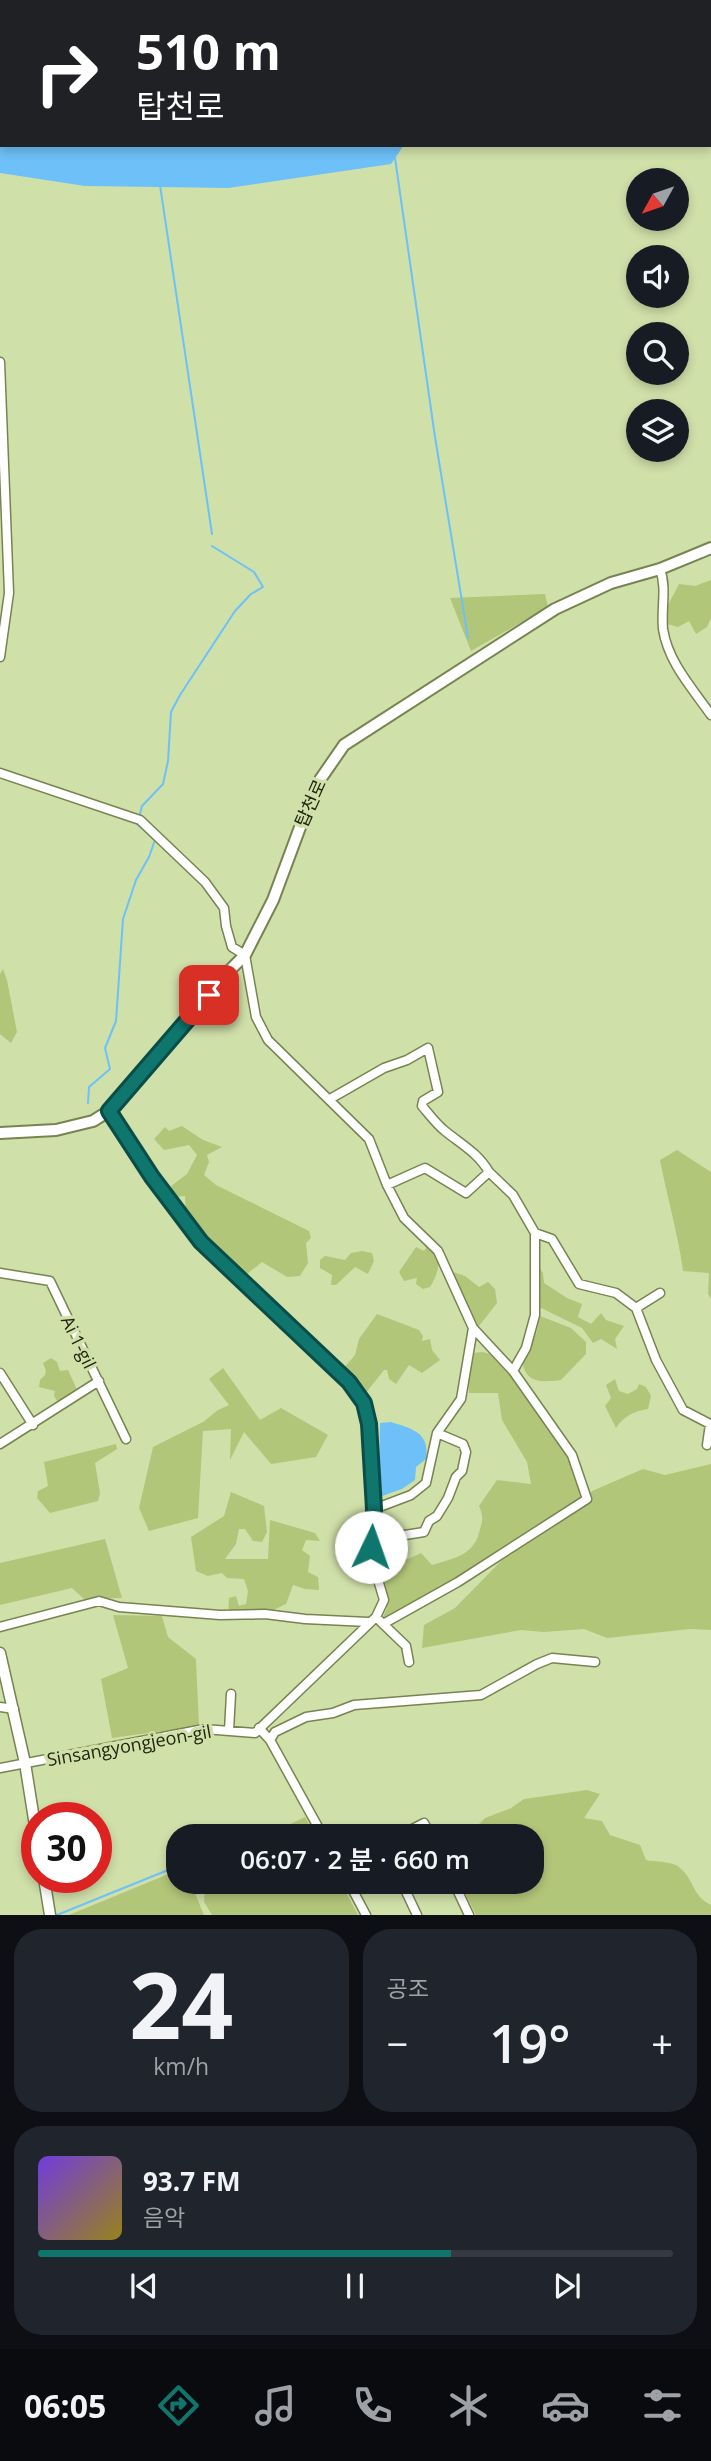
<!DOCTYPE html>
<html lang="ko">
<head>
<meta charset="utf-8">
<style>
  :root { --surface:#171b24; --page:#20242c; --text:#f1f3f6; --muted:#9ea1a6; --line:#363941; --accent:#0f766e }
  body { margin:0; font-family:"Open Sans","Noto Sans KR",sans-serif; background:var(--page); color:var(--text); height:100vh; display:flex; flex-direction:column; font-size:26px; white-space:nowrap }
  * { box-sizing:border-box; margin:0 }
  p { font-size:23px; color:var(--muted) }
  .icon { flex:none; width:38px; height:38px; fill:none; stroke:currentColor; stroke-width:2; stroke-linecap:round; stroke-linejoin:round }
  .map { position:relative; height:1915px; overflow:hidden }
  .details { display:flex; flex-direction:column; gap:14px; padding:14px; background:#0d0f14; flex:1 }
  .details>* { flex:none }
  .top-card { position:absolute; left:0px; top:0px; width:712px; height:147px; box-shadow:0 4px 10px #0003; background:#202124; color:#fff; overflow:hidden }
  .needle { width:46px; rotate:230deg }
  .fabs { position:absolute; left:626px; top:168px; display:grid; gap:14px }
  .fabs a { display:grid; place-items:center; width:63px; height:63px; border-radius:50%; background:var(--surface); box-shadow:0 4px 10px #0003; font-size:35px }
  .speed { position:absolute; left:21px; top:1802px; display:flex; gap:14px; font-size:35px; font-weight:700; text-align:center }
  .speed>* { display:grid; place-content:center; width:91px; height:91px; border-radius:50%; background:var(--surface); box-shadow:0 4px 10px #0003; line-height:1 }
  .speed .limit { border:10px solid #d22; background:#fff; color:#111 }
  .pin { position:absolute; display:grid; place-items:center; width:60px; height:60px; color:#fff; margin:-30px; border-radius:14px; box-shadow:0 4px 10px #0006 }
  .me { position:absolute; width:77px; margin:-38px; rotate:3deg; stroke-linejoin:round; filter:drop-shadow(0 0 5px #0008) }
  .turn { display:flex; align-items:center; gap:24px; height:147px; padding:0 21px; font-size:32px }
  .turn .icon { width:91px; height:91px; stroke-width:2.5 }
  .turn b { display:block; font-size:49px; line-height:60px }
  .big { font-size:52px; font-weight:600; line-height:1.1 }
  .details .widget { flex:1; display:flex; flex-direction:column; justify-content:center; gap:10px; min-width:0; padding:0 24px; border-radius:28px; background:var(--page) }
  .details .dial { align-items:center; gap:0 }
  .dial b { font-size:91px; line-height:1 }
  .song { display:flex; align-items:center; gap:21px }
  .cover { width:84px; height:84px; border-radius:10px; background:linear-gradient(135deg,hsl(260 70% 55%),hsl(50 70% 35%)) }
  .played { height:7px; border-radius:4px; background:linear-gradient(90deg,var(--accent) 65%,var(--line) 65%) }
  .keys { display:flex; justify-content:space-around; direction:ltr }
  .heat { display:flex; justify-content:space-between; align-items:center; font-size:38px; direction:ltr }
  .details .tiles { flex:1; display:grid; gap:14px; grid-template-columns:1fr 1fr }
  .widget:last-child { grid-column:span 2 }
  .trip { position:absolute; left:166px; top:1824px; width:378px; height:70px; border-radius:28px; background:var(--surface); box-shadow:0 4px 10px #0003; font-weight:600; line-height:70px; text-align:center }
  .tab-bar { display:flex; height:112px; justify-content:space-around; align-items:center; background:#090b0e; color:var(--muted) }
  .tab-bar .icon { width:49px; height:49px }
  .tab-bar .current { color:var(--accent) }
  .tab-bar b { font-size:32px; color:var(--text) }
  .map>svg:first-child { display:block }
  .green { fill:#b2c679 }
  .water { fill:#6ec0f9 }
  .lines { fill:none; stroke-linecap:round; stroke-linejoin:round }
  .stream { stroke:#6ec0f9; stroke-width:2 }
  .minor-casing { stroke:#778451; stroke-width:11 }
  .tertiary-casing { stroke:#778451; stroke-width:13 }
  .secondary-casing { stroke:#778451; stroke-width:14 }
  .minor { stroke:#fff; stroke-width:8 }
  .tertiary { stroke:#fff; stroke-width:10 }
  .secondary { stroke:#fff; stroke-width:10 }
  .route-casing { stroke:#0a4d48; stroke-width:18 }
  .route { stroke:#0f766e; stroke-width:12 }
  .labels { text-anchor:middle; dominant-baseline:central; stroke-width:7; stroke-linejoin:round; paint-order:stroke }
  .street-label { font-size:18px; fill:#202510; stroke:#d0e0a9 }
</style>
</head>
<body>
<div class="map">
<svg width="711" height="1915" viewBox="0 0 711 1915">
  <rect width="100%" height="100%" fill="#d0e0a9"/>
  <path class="green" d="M 711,580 L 711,618 L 707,627 L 696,634 L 689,621 L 678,627 L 668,624 L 666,609 L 679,584 L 695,586 Z
    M 545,594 L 548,607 L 471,651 L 450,598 Z
    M 3,969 L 7,980 L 17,1032 L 11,1043 L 0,1034 L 0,974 Z
    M 182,1126 L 203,1140 L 222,1147 L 207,1155 L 209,1162 L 204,1175 L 216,1185 L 309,1231 L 311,1238 L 306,1243 L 308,1263 L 300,1276 L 287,1277 L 262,1262 L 247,1274 L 218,1252 L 199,1247 L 186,1227 L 185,1196 L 174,1197 L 171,1186 L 187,1174 L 197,1155 L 189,1145 L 164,1150 L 154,1139 L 165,1127 L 169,1131 Z
    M 677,1150 L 711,1172 L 711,1299 L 708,1294 L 709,1273 L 683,1271 C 678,1233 667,1197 660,1160 Z
    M 428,1245 C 444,1257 439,1272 430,1287 L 423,1289 L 416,1284 L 417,1278 L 404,1281 L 399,1272 L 416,1247 L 424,1251 Z
    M 362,1251 L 372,1253 L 374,1261 L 368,1274 L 355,1267 L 336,1285 L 331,1285 L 332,1275 L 320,1268 L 320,1260 L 325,1256 L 345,1260 L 351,1253 Z
    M 537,1264 L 543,1273 L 544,1283 L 567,1298 L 582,1304 L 578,1317 L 591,1324 L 601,1313 L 606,1320 L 624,1326 L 615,1339 L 617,1349 L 601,1339 L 593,1343 L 582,1328 L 537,1306 Z
    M 441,1268 L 465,1276 L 479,1287 L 488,1282 L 495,1289 L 497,1303 L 479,1326 L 469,1329 Z
    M 377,1314 L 419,1330 L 423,1336 L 422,1341 L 430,1339 L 432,1350 L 440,1360 L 422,1373 L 409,1365 L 396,1384 L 389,1379 L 387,1370 L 384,1370 L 365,1394 L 358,1391 L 342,1370 L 355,1355 L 359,1339 Z
    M 540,1316 L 571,1328 L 586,1342 L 586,1354 L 561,1380 C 532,1384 521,1379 522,1348 L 536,1334 Z
    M 483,1352 L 490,1354 L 522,1388 L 568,1453 L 584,1498 L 506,1545 L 479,1572 L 403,1617 L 382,1619 L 387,1608 L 378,1569 L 383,1558 L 408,1559 L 421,1553 L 432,1565 C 455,1558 475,1555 480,1529 C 483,1520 483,1515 479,1506 L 497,1480 L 531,1484 L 527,1462 L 502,1420 L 498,1393 L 469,1393 L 468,1377 L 472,1353 Z
    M 51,1358 L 57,1362 L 60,1371 L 68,1370 L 78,1392 L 59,1404 L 54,1396 L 55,1391 L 39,1387 L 40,1380 L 45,1375 L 46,1371 L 43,1363 Z
    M 223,1368 L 260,1420 L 281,1408 L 328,1435 L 316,1457 L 271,1464 L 244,1432 L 230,1460 L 231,1429 L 203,1431 L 198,1518 L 149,1531 L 139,1508 L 153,1447 L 203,1422 L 218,1410 L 229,1405 L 209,1379 Z
    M 615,1379 L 619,1391 L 628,1394 L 637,1389 L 639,1384 L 646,1387 L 651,1396 L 648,1409 C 634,1411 624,1416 616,1428 L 605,1406 L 611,1398 L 606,1385 Z
    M 116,1444 L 117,1449 L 95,1463 L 100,1493 L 98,1501 L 50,1513 L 37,1498 L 38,1491 L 48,1486 L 44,1462 Z
    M 711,1464 L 711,1630 L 690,1629 L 607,1638 L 584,1629 L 544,1632 L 521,1630 L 422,1648 L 424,1625 L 455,1608 L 510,1552 L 583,1506 L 592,1491 L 643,1469 L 665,1475 Z
    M 231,1492 L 264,1506 L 267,1532 L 262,1542 L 253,1541 L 245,1529 L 239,1529 L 236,1544 L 225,1559 L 268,1559 L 270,1520 L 315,1533 L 320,1541 L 306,1540 L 302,1550 L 310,1556 L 308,1572 L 318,1577 L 319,1590 L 305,1589 L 293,1585 L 286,1604 L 261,1616 L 228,1617 L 229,1598 L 236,1596 L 239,1606 L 246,1604 L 248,1591 L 244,1579 L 227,1578 L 222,1573 L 208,1576 L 196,1571 L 191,1537 L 224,1516 Z
    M 105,1539 L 122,1598 L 84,1599 L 72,1588 L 0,1605 L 0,1563 Z
    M 113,1615 L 162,1616 L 168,1637 L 196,1659 L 199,1726 L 112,1738 L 101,1679 L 128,1668 Z
    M 587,1790 L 600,1794 L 584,1818 L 602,1821 L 610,1835 L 640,1845 L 646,1860 C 655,1862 672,1861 679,1867 C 695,1880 691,1895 711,1905 L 711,1915 L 476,1915 L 459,1881 L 532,1881 L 532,1836 L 467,1836 L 485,1818 L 511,1808 L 524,1799 Z
    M 305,1817 L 315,1836 L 273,1836 L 272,1833 Z
    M 178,1870 L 178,1881 L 190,1881 L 204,1915 L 69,1915 Z
    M 213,1881 L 340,1881 L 358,1915 L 212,1915 L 204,1902 L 205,1889 Z"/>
  <path class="water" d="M 0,81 L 2,81 L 2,145 L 404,145 L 391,164 L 228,188 L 85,186 L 0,173 Z
    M 391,1422 C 412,1429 430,1432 426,1459 L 416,1467 L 415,1480 L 402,1489 L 382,1496 L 379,1481 L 380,1423 Z"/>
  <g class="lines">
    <path class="stream" d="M 395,158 L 435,437 L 468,638
      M 160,185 L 212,534
      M 140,814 L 142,806 L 163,784 L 168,761 L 171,712 L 180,695 L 235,611 L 251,594 L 263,587 L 254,572 L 212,546
      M 88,1103 L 89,1087 L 110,1069 L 105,1048 L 116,1021 L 123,919 L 136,880 L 149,857 L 155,840 L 137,824
      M 255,1836 L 276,1828
      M 57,1915 L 178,1866"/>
    <g class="minor-casing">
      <path id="minor" d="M 0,362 L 9,593 L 0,657
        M 660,569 C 667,588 661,608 663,629 C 668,662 692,688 711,715
        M 0,773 L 140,820 L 205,882 L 224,908 L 226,926 L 232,947 L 245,955 L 256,1017 L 268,1040 L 369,1139 L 387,1185 L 404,1218 L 438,1251 L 473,1328 L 461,1399 L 437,1433 L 426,1483 L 411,1495 L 374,1509
        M 330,1099 L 384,1068 L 407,1060 L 428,1048 L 438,1092 L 423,1101 L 422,1106 C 429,1114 436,1124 445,1131 C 461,1144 478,1153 489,1172
        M 387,1185 L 425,1168 L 466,1193 L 489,1172 L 513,1195 L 535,1233 L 535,1315 L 526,1348 L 513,1371
        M 535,1233 L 552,1239 L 579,1284 L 616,1293 L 636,1308 L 656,1360 L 683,1410 L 710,1424 L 707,1445
        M 0,1273 L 50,1281 L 126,1439
        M 636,1308 L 660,1293
        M 0,1373 L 33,1425
        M 0,1444 L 99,1381
        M 371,1531 L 405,1535 L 424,1532 L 429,1521 L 437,1516 L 448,1498 L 456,1477 L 462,1471 L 466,1452 L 463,1444 L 437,1433
        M 380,1621 L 406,1646 L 409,1662
        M 383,1624 L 458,1582 L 587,1499 L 572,1455 L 513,1371 L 473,1328
        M 0,1627 L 99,1601 L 119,1607 L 220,1615 L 265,1614 L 305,1619 L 368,1622
        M 0,1707 L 14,1709
        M 259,1728 L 270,1740 L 323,1836
        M 229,1731 L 231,1694
        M 270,1740 L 275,1732 L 306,1717 L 333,1713 L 354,1705 L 481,1695 L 537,1664 L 552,1658 L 595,1662
        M 0,1768 L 204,1729 L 255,1733 L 376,1617 L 384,1600 L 376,1573 L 370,1541 L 374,1509 L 369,1424 L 364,1403 L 349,1382 L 201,1242 L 152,1177 L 109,1111
        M 399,1836 L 424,1823 L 431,1836
        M 348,1881 L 366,1915
        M 401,1881 L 417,1915
        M 453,1881 L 469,1915"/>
    </g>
    <g class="tertiary-casing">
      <path id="tertiary" d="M 659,0 L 660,2
        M 710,73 L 711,74
        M 0,1653 L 25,1763 L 37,1838
        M 44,1878 L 50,1915"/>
    </g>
    <g class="secondary-casing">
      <path id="secondary" d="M 0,1133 L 56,1130 L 93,1121 L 109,1111 L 138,1079 L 224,976 L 245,955 L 273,900 L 315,787 L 344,745 L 555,609 L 611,583 L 660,569 L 711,548"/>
    </g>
    <use href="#minor" class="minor"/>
    <use href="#tertiary" class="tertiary"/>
    <use href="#secondary" class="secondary"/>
  </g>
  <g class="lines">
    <g class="route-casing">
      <path id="route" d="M 209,995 L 109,1111 L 152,1177 L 201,1242 L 349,1382 L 364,1403 L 369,1424 L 374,1509 L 371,1547"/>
    </g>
    <use href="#route" class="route"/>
  </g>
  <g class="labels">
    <g class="street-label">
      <text transform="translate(310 803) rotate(-66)">탑천로</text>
      <text transform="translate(79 1342) rotate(64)">Ai 1-gil</text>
      <text transform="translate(129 1745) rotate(-10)">Sinsangyongjeon-gil</text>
    </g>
  </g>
</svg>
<div class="fabs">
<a><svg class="needle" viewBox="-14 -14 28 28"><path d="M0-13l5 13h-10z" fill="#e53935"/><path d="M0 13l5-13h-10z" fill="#9ea1a6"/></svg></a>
<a><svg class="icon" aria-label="sound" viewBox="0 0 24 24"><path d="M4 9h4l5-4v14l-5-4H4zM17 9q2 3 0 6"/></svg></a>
<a><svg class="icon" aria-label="search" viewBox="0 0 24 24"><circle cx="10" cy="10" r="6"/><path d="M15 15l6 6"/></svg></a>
<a><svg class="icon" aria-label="layers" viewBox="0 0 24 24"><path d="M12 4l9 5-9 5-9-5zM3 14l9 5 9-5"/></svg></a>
</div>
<div class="speed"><div class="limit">30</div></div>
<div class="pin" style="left:209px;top:995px;background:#d93025"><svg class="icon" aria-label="arrive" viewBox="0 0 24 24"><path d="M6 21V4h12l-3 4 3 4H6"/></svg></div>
<svg class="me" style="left:371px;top:1547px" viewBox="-20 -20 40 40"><circle r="19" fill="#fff"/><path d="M0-13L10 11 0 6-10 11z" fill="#0f766e"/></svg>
<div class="trip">06:07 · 2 분 · 660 m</div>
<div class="top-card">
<div class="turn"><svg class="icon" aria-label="right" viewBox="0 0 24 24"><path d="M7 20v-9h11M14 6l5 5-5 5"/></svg><div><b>510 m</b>탑천로</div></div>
</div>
</div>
<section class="details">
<div class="tiles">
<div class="widget dial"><b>24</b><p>km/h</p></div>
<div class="widget"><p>공조</p>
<div class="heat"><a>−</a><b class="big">19°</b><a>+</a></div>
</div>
<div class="widget">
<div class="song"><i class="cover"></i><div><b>93.7 FM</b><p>음악</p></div></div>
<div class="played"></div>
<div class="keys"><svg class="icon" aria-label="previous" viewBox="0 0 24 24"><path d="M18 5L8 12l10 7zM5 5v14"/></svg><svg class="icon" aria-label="pause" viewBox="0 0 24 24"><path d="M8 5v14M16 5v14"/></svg><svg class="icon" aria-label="next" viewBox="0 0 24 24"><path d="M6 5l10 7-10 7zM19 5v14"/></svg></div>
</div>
</div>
</section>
<nav class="tab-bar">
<b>06:05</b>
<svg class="icon current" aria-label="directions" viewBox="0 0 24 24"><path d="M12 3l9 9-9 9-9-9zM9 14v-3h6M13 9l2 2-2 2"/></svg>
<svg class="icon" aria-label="music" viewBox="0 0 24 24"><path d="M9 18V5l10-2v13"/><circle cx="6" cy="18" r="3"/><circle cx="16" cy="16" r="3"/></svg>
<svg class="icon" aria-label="phone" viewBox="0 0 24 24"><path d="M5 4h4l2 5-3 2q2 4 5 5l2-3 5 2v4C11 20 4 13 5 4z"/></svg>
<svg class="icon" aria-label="climate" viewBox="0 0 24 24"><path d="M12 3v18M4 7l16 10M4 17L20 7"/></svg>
<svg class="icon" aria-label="car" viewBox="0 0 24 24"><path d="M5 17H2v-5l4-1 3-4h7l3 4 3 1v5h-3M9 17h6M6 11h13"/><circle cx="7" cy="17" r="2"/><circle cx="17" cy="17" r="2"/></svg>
<svg class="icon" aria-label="filters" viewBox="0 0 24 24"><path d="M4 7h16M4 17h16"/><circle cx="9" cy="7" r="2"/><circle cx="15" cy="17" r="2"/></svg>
</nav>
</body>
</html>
